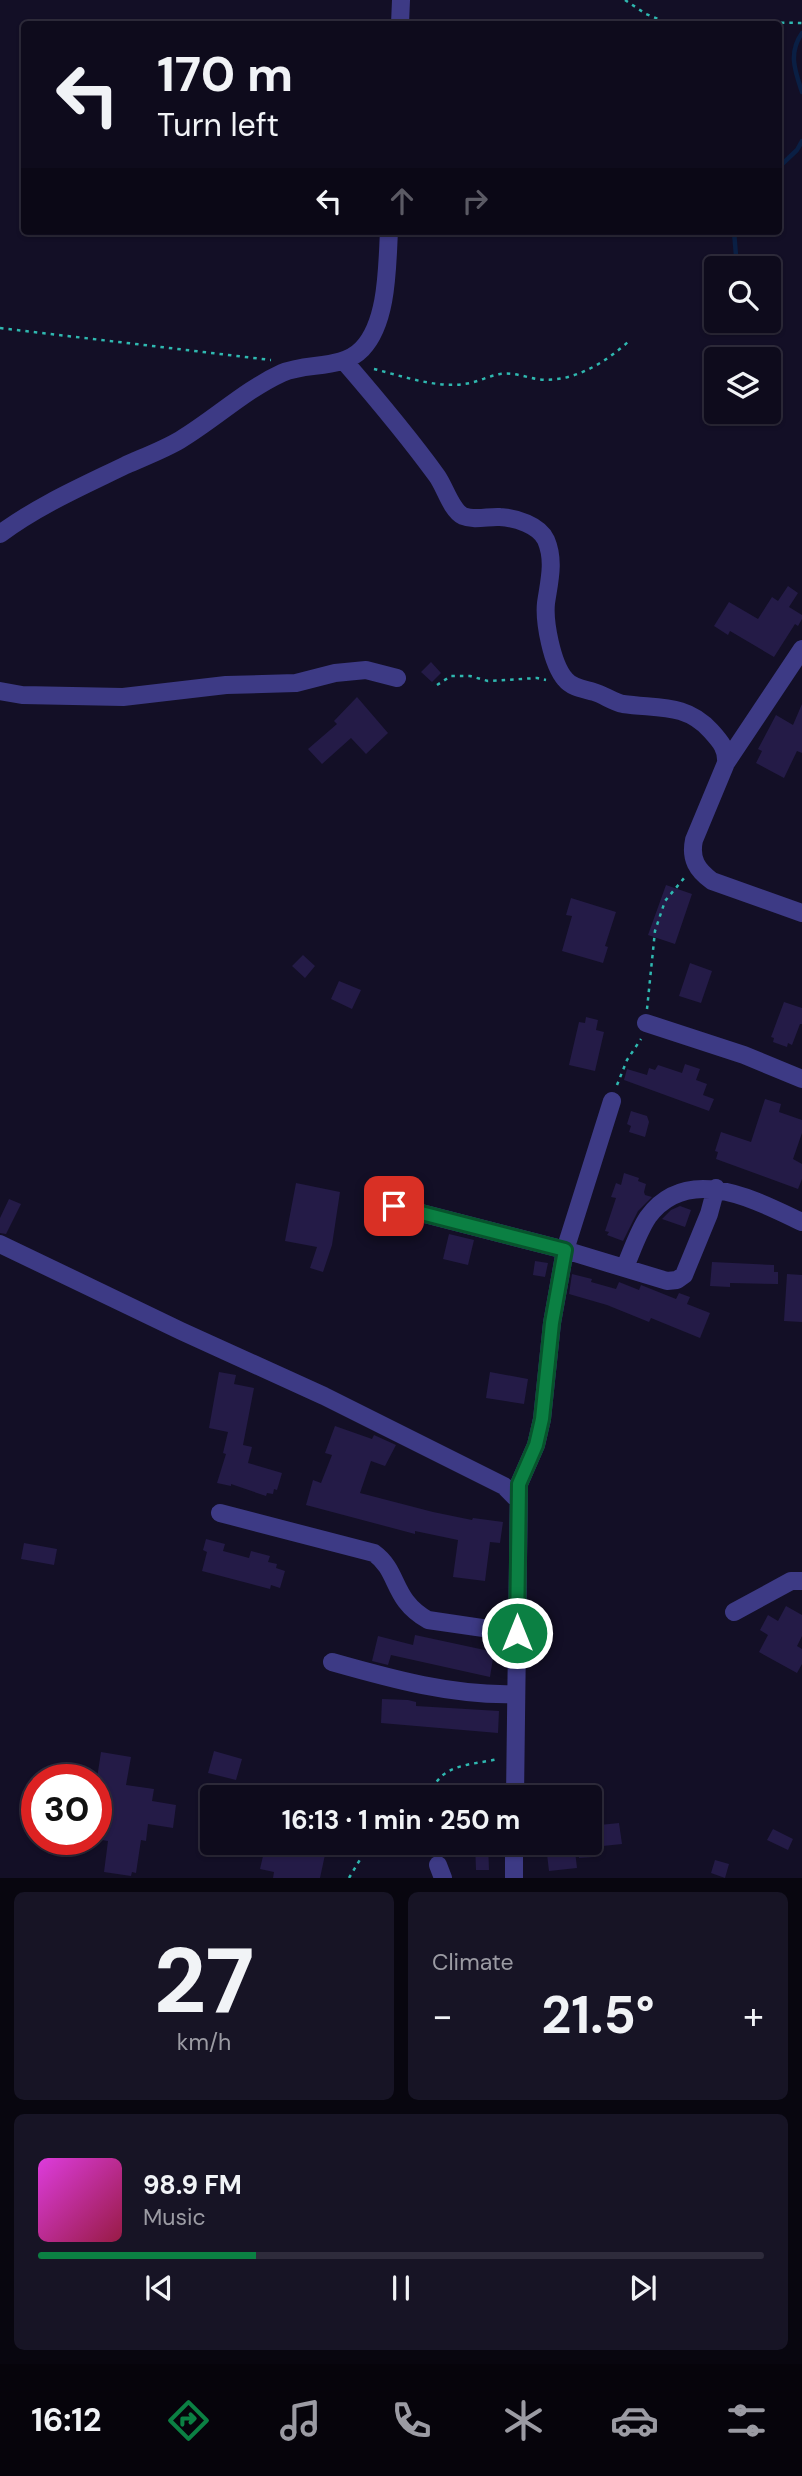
<!DOCTYPE html>
<html lang="en">
<head>
<meta charset="utf-8">
<style>
  :root { --surface:#0e0b1c; --page:#171425; --text:#f1f3f6; --muted:#9b9ba3; --line:#2e2b3b; --accent:#0b8043 }
  body { margin:0; font-family:"DM Sans",sans-serif; background:var(--page); color:var(--text); height:100vh; display:flex; flex-direction:column; font-size:26px; white-space:nowrap }
  * { box-sizing:border-box; margin:0 }
  p { font-size:23px; color:var(--muted) }
  .icon { flex:none; width:38px; height:38px; fill:none; stroke:currentColor; stroke-width:2; stroke-linecap:round; stroke-linejoin:round }
  .map { position:relative; height:1878px; overflow:hidden }
  .details { display:flex; flex-direction:column; gap:14px; padding:14px; background:#08060f; flex:1 }
  .details>* { flex:none }
  .banner { position:absolute; left:21px; top:21px; width:761px; height:214px; border-radius:7px; box-shadow:0 2px 5px #0004,0 0 0 2px var(--line); background:#0e0b1c; color:var(--text); overflow:hidden }
  .tools { position:absolute; left:704px; top:256px; display:grid; gap:14px }
  .tools a { display:grid; place-items:center; width:77px; height:77px; border-radius:7px; background:var(--surface); box-shadow:0 2px 5px #0004,0 0 0 2px var(--line); font-size:35px }
  .speed { position:absolute; left:21px; top:1764px; display:flex; gap:14px; font-size:35px; font-weight:700; text-align:center }
  .speed>* { display:grid; place-content:center; width:91px; height:91px; border-radius:50%; background:var(--surface); box-shadow:0 2px 5px #0004,0 0 0 2px var(--line); line-height:1 }
  .speed .limit { border:10px solid #d22; background:#fff; color:#111 }
  .pin { position:absolute; display:grid; place-items:center; width:60px; height:60px; color:#fff; margin:-30px; border-radius:14px; box-shadow:0 4px 10px #0006 }
  .me { position:absolute; width:77px; margin:-38px; rotate:0deg; stroke-linejoin:round; filter:drop-shadow(0 0 5px #0008) }
  .turn { display:flex; align-items:center; gap:24px; height:147px; padding:0 21px; font-size:32px }
  .turn .icon { width:91px; height:91px; stroke-width:2.5 }
  .turn b { display:block; font-size:49px; line-height:60px }
  .lanes { display:flex; align-items:center; height:66px; padding:0 21px; background:#0003; justify-content:center; gap:35px; direction:ltr }
  .lanes .off { opacity:.35 }
  .big { font-size:52px; font-weight:700; line-height:1.1 }
  .details .tile { flex:1; display:flex; flex-direction:column; justify-content:center; gap:10px; min-width:0; padding:0 24px; border-radius:10px; background:var(--page) }
  .details .dial { align-items:center; gap:0 }
  .dial b { font-size:91px; line-height:1 }
  .song { display:flex; align-items:center; gap:21px }
  .cover { width:84px; height:84px; border-radius:10px; background:linear-gradient(135deg,hsl(300 70% 55%),hsl(340 70% 35%)) }
  .played { height:7px; border-radius:4px; background:linear-gradient(90deg,var(--accent) 30%,var(--line) 30%) }
  .keys { display:flex; justify-content:space-around; direction:ltr }
  .heat { display:flex; justify-content:space-between; align-items:center; font-size:38px; direction:ltr }
  .details .tiles { flex:1; display:grid; gap:14px; grid-template-columns:1fr 1fr }
  .tile:last-child { grid-column:span 2 }
  .trip { position:absolute; left:200px; top:1785px; width:402px; height:70px; border-radius:7px; background:var(--surface); box-shadow:0 2px 5px #0004,0 0 0 2px var(--line); font-weight:700; line-height:70px; text-align:center }
  .dock { display:flex; height:112px; justify-content:space-around; align-items:center; background:#06040b; color:var(--muted) }
  .dock .icon { width:49px; height:49px }
  .dock .on { color:var(--accent) }
  .dock b { font-size:32px; color:var(--text) }
  .map>svg:first-child { display:block }
  .lines { fill:none; stroke-linecap:round; stroke-linejoin:round }
  .stream { stroke:#0a1f44; stroke-width:4.5 }
  .building { fill:#241b47 }
  .path { stroke:#2fb8b0; stroke-width:2.5; stroke-dasharray:3.5 5; stroke-linecap:butt }
  .minor { stroke:#3d3a85; stroke-width:18 }
  .route-casing { stroke:#07532c; stroke-width:18 }
  .route { stroke:#0b8043; stroke-width:12 }
</style>
</head>
<body>
<div class="map">
<svg width="802" height="1878" viewBox="0 0 802 1878">
  <rect width="100%" height="100%" fill="#130f26"/>
  <g class="lines">
    <path class="stream" d="M 802,33 C 788,53 795,71 802,92
      M 779,167 L 797,150 L 802,141
      M 734,231 L 737,268
      M 723,324 L 724,320"/>
  </g>
  <path class="building" d="M 788,586 L 798,593 L 789,607 L 802,615 L 802,619 L 798,626 L 795,624 L 774,657 L 730,631 L 728,635 L 714,626 L 729,602 L 758,619 L 772,597 L 778,601 Z
    M 431,662 L 441,673 L 432,682 L 421,672 Z
    M 357,697 L 388,733 L 366,754 L 351,738 L 322,764 L 308,749 L 337,724 L 334,721 Z
    M 802,704 L 802,753 L 797,751 L 784,778 L 756,763 L 762,751 L 758,749 L 776,715 L 793,725 Z
    M 666,885 L 692,894 L 675,944 L 648,935 Z
    M 571,898 L 616,912 L 605,946 L 608,947 L 603,963 L 562,951 L 572,916 L 566,915 Z
    M 303,955 L 315,966 L 305,978 L 292,966 Z
    M 690,963 L 712,971 L 701,1003 L 679,996 Z
    M 339,981 L 361,990 L 352,1009 L 331,999 Z
    M 784,1002 L 802,1008 L 802,1024 L 800,1024 L 792,1045 L 788,1043 L 787,1047 L 773,1042 L 774,1038 L 771,1037 Z
    M 586,1017 L 598,1020 L 596,1030 L 604,1032 L 595,1071 L 569,1065 L 579,1022 L 585,1023 Z
    M 685,1064 L 700,1069 L 696,1080 L 707,1084 L 703,1095 L 714,1099 L 709,1111 L 624,1080 L 627,1069 L 647,1075 L 649,1068 L 655,1070 L 658,1065 L 682,1073 Z
    M 765,1099 L 781,1104 L 779,1112 L 802,1120 L 802,1133 L 793,1159 L 802,1164 L 802,1179 L 798,1189 L 716,1159 L 718,1152 L 715,1151 L 721,1132 L 751,1142 Z
    M 631,1111 L 647,1116 L 649,1122 L 645,1137 L 629,1132 L 631,1126 L 627,1124 Z
    M 624,1173 L 639,1178 L 638,1181 L 646,1184 L 644,1192 L 645,1195 L 652,1197 L 638,1211 L 623,1241 L 607,1235 L 609,1232 L 605,1231 L 616,1198 L 611,1197 L 616,1183 L 621,1185 Z
    M 296,1183 L 340,1192 L 332,1245 L 323,1272 L 310,1268 L 317,1247 L 285,1241 Z
    M 9,1199 L 21,1204 L 6,1234 L 0,1233 L 0,1218 Z
    M 680,1206 L 691,1210 L 685,1227 L 662,1219 L 671,1210 Z
    M 449,1234 L 474,1240 L 468,1265 L 443,1259 Z
    M 535,1261 L 548,1263 L 545,1277 L 533,1275 Z
    M 712,1262 L 774,1265 L 774,1272 L 778,1272 L 778,1284 L 730,1283 L 730,1287 L 710,1286 Z
    M 572,1274 L 592,1279 L 591,1282 L 616,1289 L 619,1282 L 639,1290 L 641,1285 L 676,1299 L 679,1293 L 690,1297 L 687,1304 L 710,1313 L 700,1338 L 651,1318 L 649,1322 L 607,1305 L 569,1294 Z
    M 787,1274 L 802,1275 L 802,1322 L 784,1321 Z
    M 219,1372 L 236,1375 L 234,1384 L 254,1388 L 243,1445 L 252,1447 L 248,1463 L 282,1473 L 277,1490 L 274,1489 L 273,1494 L 267,1493 L 266,1496 L 231,1484 L 231,1486 L 217,1483 L 226,1454 L 223,1453 L 228,1432 L 209,1428 Z
    M 490,1372 L 528,1379 L 524,1404 L 486,1398 Z
    M 335,1426 L 372,1439 L 374,1435 L 396,1445 L 385,1466 L 371,1461 L 360,1493 L 433,1512 L 472,1520 L 473,1518 L 503,1522 L 500,1543 L 490,1542 L 485,1581 L 453,1577 L 458,1540 L 415,1531 L 415,1534 L 306,1505 L 313,1480 L 321,1483 L 332,1455 L 325,1453 Z
    M 206,1539 L 225,1544 L 223,1551 L 249,1558 L 251,1551 L 270,1556 L 268,1562 L 277,1564 L 276,1568 L 285,1571 L 280,1588 L 271,1585 L 270,1589 L 202,1571 L 207,1552 L 203,1550 Z
    M 24,1543 L 57,1549 L 54,1565 L 21,1559 Z
    M 786,1606 L 802,1615 L 802,1636 L 797,1646 L 802,1649 L 802,1664 L 797,1673 L 759,1652 L 768,1635 L 760,1630 L 768,1615 L 778,1621 Z
    M 415,1635 L 494,1652 L 490,1677 L 391,1655 L 388,1665 L 372,1661 L 378,1636 L 413,1645 Z
    M 382,1699 L 408,1700 L 416,1702 L 416,1706 L 499,1711 L 498,1733 L 381,1723 Z
    M 214,1751 L 242,1759 L 236,1780 L 208,1773 Z
    M 101,1752 L 131,1757 L 126,1785 L 154,1789 L 152,1801 L 176,1805 L 173,1828 L 148,1824 L 146,1841 L 141,1840 L 136,1873 L 132,1872 L 131,1876 L 104,1872 L 108,1841 L 96,1839 L 98,1811 L 96,1811 L 96,1785 Z
    M 567,1785 L 568,1797 L 533,1797 L 533,1789 Z
    M 619,1823 L 622,1844 L 593,1847 L 594,1857 L 579,1858 L 578,1843 L 590,1843 L 590,1826 Z
    M 773,1829 L 793,1839 L 788,1850 L 767,1840 Z
    M 266,1843 L 296,1843 L 326,1850 L 320,1878 L 273,1878 L 274,1872 L 260,1869 Z
    M 475,1843 L 488,1843 L 489,1870 L 476,1870 Z
    M 575,1851 L 577,1868 L 549,1871 L 547,1854 Z
    M 715,1860 L 729,1864 L 725,1878 L 711,1873 Z"/>
  <g class="lines">
    <path class="path" d="M 625,0 L 646,14 L 663,21 L 802,23
      M 0,328 L 271,360
      M 374,369 C 402,376 435,388 464,384 C 476,383 488,376 500,374 C 513,372 525,377 537,379 C 571,384 605,363 629,341
      M 437,685 L 451,676 L 470,676 L 488,681 L 537,678 L 546,680
      M 647,1009 L 655,931 L 665,901 L 685,877
      M 617,1085 L 627,1060 L 641,1039
      M 417,1797 C 432,1791 432,1785 443,1775 C 456,1764 481,1763 498,1759
      M 349,1878 L 370,1843"/>
    <path class="minor" d="M 400,24 L 401,0
      M 344,361 C 376,398 408,436 437,476 C 445,487 451,510 463,516 C 475,521 489,516 500,517 C 516,518 539,525 546,540 C 555,561 549,582 546,603 C 544,622 552,664 565,679 C 572,688 584,689 594,692 C 604,695 613,702 623,704 C 658,709 686,703 711,731 C 721,742 727,749 726,763 L 694,840 C 690,859 697,870 712,881 L 802,913
      M 0,534 C 39,505 83,486 126,465 C 144,457 163,450 180,440 C 215,419 245,390 282,373 C 307,362 342,370 362,349 C 388,322 387,266 389,231
      M 0,691 L 22,695 L 123,697 L 226,685 L 296,683 L 335,673 L 366,670 L 397,678
      M 726,763 L 802,649
      M 646,1023 L 744,1055 L 802,1079
      M 394,1206 L 565,1250 L 667,1281 L 677,1280 L 684,1275 L 709,1214 L 716,1188
      M 0,1244 L 181,1331 L 324,1396 L 504,1486 L 517,1499
      M 625,1267 C 632,1251 638,1232 648,1217 C 688,1163 755,1200 802,1222
      M 220,1513 L 374,1553 C 400,1572 391,1599 428,1620 L 517,1633
      M 734,1612 L 791,1581 L 802,1581
      M 332,1662 C 392,1679 453,1696 516,1694
      M 515,1797 L 519,1484 L 536,1445 L 542,1419 L 552,1323 L 565,1250 L 612,1101
      M 438,1865 L 443,1878
      M 514,1878 L 514,1843"/>
  </g>
  <g class="lines">
    <g class="route-casing">
      <path id="route" d="M 394,1206 L 565,1250 L 552,1323 L 542,1419 L 536,1445 L 519,1484 L 517,1633"/>
    </g>
    <use href="#route" class="route"/>
  </g>
</svg>
<div class="tools">
<a><svg class="icon" aria-label="search" viewBox="0 0 24 24"><circle cx="10" cy="10" r="6"/><path d="M15 15l6 6"/></svg></a>
<a><svg class="icon" aria-label="layers" viewBox="0 0 24 24"><path d="M12 4l9 5-9 5-9-5zM3 14l9 5 9-5"/></svg></a>
</div>
<div class="speed"><div class="limit">30</div></div>
<div class="pin" style="left:394px;top:1206px;background:#d93025"><svg class="icon" aria-label="arrive" viewBox="0 0 24 24"><path d="M6 21V4h12l-3 4 3 4H6"/></svg></div>
<svg class="me" style="left:517px;top:1633px" viewBox="-20 -20 40 40"><circle r="17" fill="#0b8043" stroke="#fff" stroke-width="3"/><path d="M0-11L8 9 0 5-8 9z" fill="#fff"/></svg>
<div class="trip">16:13 · 1 min · 250 m</div>
<div class="banner">
<div class="turn"><svg class="icon" aria-label="left" viewBox="0 0 24 24"><path d="M17 20v-9H6M10 6l-5 5 5 5"/></svg><div><b>170 m</b>Turn left</div></div>
<div class="lanes"><svg class="icon" aria-label="left" viewBox="0 0 24 24"><path d="M17 20v-9H6M10 6l-5 5 5 5"/></svg><svg class="icon off" aria-label="ahead" viewBox="0 0 24 24"><path d="M12 20V5M6 11l6-6 6 6"/></svg><svg class="icon off" aria-label="right" viewBox="0 0 24 24"><path d="M7 20v-9h11M14 6l5 5-5 5"/></svg></div>
</div>
</div>
<section class="details">
<div class="tiles">
<div class="tile dial"><b>27</b><p>km/h</p></div>
<div class="tile"><p>Climate</p>
<div class="heat"><a>−</a><b class="big">21.5°</b><a>+</a></div>
</div>
<div class="tile">
<div class="song"><i class="cover"></i><div><b>98.9 FM</b><p>Music</p></div></div>
<div class="played"></div>
<div class="keys"><svg class="icon" aria-label="previous" viewBox="0 0 24 24"><path d="M18 5L8 12l10 7zM5 5v14"/></svg><svg class="icon" aria-label="pause" viewBox="0 0 24 24"><path d="M8 5v14M16 5v14"/></svg><svg class="icon" aria-label="next" viewBox="0 0 24 24"><path d="M6 5l10 7-10 7zM19 5v14"/></svg></div>
</div>
</div>
</section>
<nav class="dock">
<b>16:12</b>
<svg class="icon on" aria-label="directions" viewBox="0 0 24 24"><path d="M12 3l9 9-9 9-9-9zM9 14v-3h6M13 9l2 2-2 2"/></svg>
<svg class="icon" aria-label="music" viewBox="0 0 24 24"><path d="M9 18V5l10-2v13"/><circle cx="6" cy="18" r="3"/><circle cx="16" cy="16" r="3"/></svg>
<svg class="icon" aria-label="phone" viewBox="0 0 24 24"><path d="M5 4h4l2 5-3 2q2 4 5 5l2-3 5 2v4C11 20 4 13 5 4z"/></svg>
<svg class="icon" aria-label="climate" viewBox="0 0 24 24"><path d="M12 3v18M4 7l16 10M4 17L20 7"/></svg>
<svg class="icon" aria-label="car" viewBox="0 0 24 24"><path d="M5 17H2v-5l4-1 3-4h7l3 4 3 1v5h-3M9 17h6M6 11h13"/><circle cx="7" cy="17" r="2"/><circle cx="17" cy="17" r="2"/></svg>
<svg class="icon" aria-label="filters" viewBox="0 0 24 24"><path d="M4 7h16M4 17h16"/><circle cx="9" cy="7" r="2"/><circle cx="15" cy="17" r="2"/></svg>
</nav>
</body>
</html>
